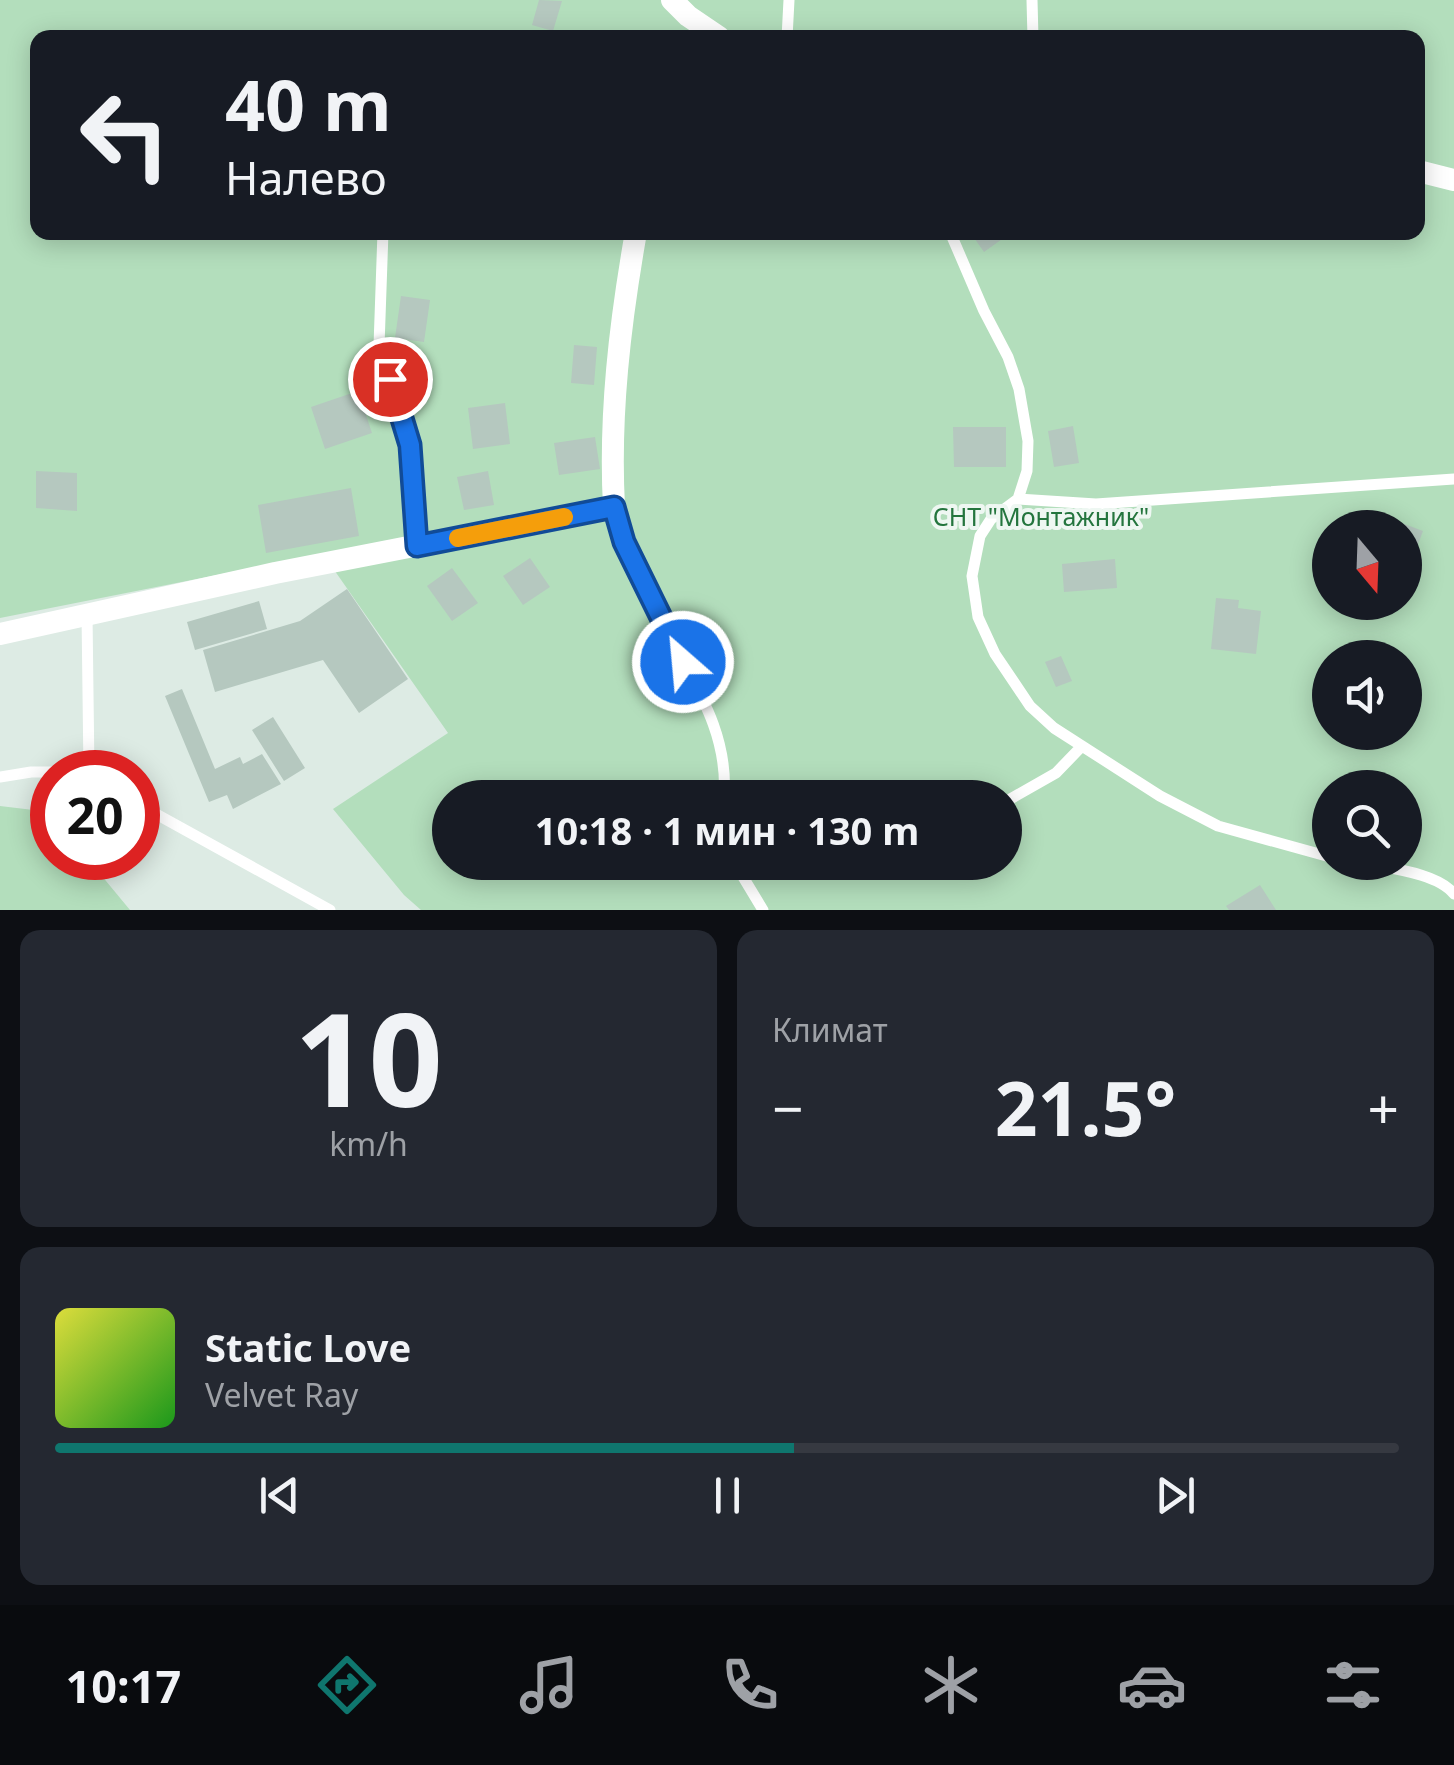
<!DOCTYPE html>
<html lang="ru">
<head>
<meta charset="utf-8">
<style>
  :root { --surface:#171b24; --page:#242831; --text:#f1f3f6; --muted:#9ea1a6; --line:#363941; --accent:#0f766e }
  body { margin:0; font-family:"Noto Sans",sans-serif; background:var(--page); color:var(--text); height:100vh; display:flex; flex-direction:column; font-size:38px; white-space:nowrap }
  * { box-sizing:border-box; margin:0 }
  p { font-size:32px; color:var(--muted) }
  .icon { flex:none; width:55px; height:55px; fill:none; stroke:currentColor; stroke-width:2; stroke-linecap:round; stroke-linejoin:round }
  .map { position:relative; height:910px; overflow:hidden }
  .side { display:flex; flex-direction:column; gap:20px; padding:20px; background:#0d0f14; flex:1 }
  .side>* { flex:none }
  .banner { position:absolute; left:30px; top:30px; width:1395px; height:210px; border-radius:20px; box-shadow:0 5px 25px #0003; background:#171b24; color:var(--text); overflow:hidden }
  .needle { width:65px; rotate:161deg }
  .buttons { position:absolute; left:1312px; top:510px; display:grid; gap:20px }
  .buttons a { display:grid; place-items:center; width:110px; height:110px; border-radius:50%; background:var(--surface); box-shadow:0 5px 25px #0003; font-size:50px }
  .speed { position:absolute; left:30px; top:750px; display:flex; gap:20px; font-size:50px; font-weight:700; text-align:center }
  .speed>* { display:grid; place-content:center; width:130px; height:130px; border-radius:50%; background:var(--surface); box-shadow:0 5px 25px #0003; line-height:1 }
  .speed .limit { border:15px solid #d22; background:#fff; color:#111 }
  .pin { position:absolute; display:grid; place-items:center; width:85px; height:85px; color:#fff; margin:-42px; border:5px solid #fff; border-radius:50%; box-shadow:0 2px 10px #0007 }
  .me { position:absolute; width:110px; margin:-55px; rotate:333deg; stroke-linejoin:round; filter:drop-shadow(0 0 8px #0008) }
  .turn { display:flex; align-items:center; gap:35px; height:210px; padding:0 30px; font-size:45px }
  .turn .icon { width:130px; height:130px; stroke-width:2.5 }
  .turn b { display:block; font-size:70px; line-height:85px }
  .big { font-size:75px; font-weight:700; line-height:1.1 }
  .side .tile { flex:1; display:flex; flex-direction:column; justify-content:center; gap:15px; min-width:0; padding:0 35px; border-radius:20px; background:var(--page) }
  .side .dial { align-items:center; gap:0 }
  .dial b { font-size:130px; line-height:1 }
  .song { display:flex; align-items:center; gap:30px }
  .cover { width:120px; height:120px; border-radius:15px; background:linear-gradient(135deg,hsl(60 70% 55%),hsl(120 70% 35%)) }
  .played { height:10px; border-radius:5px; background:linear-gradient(90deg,var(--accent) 55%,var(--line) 55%) }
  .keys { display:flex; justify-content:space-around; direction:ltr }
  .heat { display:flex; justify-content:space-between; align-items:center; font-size:55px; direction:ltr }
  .side .tiles { flex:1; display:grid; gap:20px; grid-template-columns:1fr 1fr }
  .tile:last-child { grid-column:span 2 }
  .trip { position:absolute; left:432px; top:780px; width:590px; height:100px; border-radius:50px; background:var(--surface); box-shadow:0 5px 25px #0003; font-weight:700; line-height:100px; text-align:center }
  .tabs { display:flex; height:160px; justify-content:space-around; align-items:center; background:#090b0e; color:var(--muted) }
  .tabs .icon { width:70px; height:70px }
  .tabs .active { color:var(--accent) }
  .tabs b { font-size:45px; color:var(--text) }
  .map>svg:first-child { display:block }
  .green { fill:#b3debc; fill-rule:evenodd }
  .building { fill:#b5c8bf }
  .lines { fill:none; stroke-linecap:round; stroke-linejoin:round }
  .service { stroke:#fff; stroke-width:11 }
  .minor { stroke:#fff; stroke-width:22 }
  .route-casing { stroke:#114b97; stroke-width:25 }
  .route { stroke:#1a73e8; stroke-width:18 }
  .slow { stroke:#f59e0b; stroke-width:18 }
  .labels { text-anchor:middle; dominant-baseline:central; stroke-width:8; stroke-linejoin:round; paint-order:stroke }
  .park-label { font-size:25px; fill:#24753e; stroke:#eef7f2 }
</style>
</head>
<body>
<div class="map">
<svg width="1454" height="910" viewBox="0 0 1454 910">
  <rect width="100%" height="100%" fill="#ddebe4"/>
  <path class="green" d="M 0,0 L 1454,0 L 1454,910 L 421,910 L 404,895 L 333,809 L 448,733 L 323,554 L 0,618 ZM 38,38 L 1418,38 L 1418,232 L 38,232 ZM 1330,528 L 1405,528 L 1405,602 L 1330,602 ZM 1330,658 L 1405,658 L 1405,732 L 1330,732 ZM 1330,788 L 1405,788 L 1405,862 L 1330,862 ZM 450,798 L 1005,798 L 1005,862 L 450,862 Z
    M 0,806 L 50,812 L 52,816 L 52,858 L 87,858 L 130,910 L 0,910 Z"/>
  <path class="building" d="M 539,0 L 562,1 L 553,31 L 532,25 Z
    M 970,232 L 1012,232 L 984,252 Z
    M 401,296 L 430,300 L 424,342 L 395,338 Z
    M 574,345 L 597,347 L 594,385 L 571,383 Z
    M 358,391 L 372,433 L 325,449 L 311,407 Z
    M 505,403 L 510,444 L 473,449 L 468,408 Z
    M 1073,426 L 1079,463 L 1054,467 L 1048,431 Z
    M 953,427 L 1006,427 L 1006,467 L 954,467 Z
    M 595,437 L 600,469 L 559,475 L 554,443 Z
    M 36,471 L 77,473 L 77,511 L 36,508 Z
    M 488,471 L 494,505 L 464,510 L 457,477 Z
    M 351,488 L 359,536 L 266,553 L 258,505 Z
    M 1383,516 L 1423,531 L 1405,579 L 1405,528 L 1379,528 Z
    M 530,558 L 550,587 L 523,605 L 503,576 Z
    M 1115,559 L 1117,588 L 1064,592 L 1062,564 Z
    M 452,568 L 478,603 L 452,621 L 427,586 Z
    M 347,589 L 408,679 L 359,713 L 323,660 L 215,692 L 203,650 L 300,621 Z
    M 1216,598 L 1239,600 L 1238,608 L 1261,611 L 1256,654 L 1211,649 Z
    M 259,601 L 267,629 L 195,650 L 187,622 Z
    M 1061,656 L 1072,681 L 1056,687 L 1045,662 Z
    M 182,689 L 215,769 L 240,757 L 243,764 L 262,754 L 281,784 L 233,809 L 227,795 L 209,802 L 165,696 Z
    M 273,717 L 305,768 L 284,781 L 252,730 Z
    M 865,862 L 891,862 L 896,868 L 881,880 Z
    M 1260,885 L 1276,910 L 1229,910 L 1226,906 Z"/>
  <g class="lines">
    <path class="service" d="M 1032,0 L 1033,38
      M 787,38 L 789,0
      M 383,232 L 379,346 L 410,445 L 417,546
      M 950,232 L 984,311 L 1008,357 L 1019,389 L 1028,441 L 1027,471 L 1018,499 L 991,519 L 980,536 L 972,576 L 978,617 L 995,654 L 1030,706 L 1054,728 L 1160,796 L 1218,826 L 1330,857
      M 1018,499 L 1096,504 L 1454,479
      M 614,507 C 627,550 646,590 666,630 C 695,686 729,732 724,798
      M 87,614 L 89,772
      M 0,777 L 31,772 L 67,772
      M 1005,802 L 1056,773 L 1082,746
      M 138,804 L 330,910
      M 734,862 L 763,910
      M 1359,862 C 1385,868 1437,872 1454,894"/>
    <path class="minor" d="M 672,0 L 688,16 L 719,37
      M 1418,171 L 1454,180
      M 0,634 L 275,573 L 614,507 C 609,415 620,323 636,232"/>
  </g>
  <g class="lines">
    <g class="route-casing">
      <path id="route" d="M 390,379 L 410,445 L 417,546 L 614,507 L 624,542 L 683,662"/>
    </g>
    <use href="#route" class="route"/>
    <path class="slow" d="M 458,538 L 564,517"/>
  </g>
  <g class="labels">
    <g class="park-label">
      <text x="1041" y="516">СНТ "Монтажник"</text>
    </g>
  </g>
</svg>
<div class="buttons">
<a><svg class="needle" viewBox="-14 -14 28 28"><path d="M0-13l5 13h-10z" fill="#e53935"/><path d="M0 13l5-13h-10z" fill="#9ea1a6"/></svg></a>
<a><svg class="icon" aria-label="sound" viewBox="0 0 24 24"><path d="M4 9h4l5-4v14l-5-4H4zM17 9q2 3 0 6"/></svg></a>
<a><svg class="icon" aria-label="search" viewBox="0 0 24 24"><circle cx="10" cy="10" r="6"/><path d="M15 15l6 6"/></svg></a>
</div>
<div class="speed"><div class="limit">20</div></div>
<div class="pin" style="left:390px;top:379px;background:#d93025"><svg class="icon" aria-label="arrive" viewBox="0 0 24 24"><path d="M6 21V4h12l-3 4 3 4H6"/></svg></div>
<svg class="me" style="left:683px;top:662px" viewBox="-20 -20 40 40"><circle r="17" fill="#1a73e8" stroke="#fff" stroke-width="3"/><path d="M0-11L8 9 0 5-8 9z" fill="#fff"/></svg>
<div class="trip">10:18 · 1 мин · 130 m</div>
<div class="banner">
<div class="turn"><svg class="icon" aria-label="left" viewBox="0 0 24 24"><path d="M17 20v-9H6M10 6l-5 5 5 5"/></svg><div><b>40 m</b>Налево</div></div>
</div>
</div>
<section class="side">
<div class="tiles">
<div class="tile dial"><b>10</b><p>km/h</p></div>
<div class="tile"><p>Климат</p>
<div class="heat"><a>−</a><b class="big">21.5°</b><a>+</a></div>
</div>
<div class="tile">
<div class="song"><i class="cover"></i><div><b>Static Love</b><p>Velvet Ray</p></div></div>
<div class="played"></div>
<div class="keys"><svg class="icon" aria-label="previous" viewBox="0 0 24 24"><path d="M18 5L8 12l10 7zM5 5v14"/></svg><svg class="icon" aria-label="pause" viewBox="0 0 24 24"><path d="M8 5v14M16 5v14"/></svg><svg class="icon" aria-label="next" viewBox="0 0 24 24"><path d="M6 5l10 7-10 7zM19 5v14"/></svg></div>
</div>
</div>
</section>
<nav class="tabs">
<b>10:17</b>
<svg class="icon active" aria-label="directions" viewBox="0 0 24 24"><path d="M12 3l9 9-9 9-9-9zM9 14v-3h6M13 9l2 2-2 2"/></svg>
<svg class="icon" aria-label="music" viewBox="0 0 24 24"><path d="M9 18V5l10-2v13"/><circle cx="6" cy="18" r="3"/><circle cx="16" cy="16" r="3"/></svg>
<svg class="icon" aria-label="phone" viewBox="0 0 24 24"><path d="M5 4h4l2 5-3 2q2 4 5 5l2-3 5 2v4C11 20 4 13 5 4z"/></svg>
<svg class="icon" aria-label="climate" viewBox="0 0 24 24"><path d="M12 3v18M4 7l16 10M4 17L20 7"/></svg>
<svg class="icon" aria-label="car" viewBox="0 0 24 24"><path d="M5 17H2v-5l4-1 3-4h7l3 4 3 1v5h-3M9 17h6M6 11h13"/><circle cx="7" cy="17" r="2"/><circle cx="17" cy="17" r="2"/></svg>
<svg class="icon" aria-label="filters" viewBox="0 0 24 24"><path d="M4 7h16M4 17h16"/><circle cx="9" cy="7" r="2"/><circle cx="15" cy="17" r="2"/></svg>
</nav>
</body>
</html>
